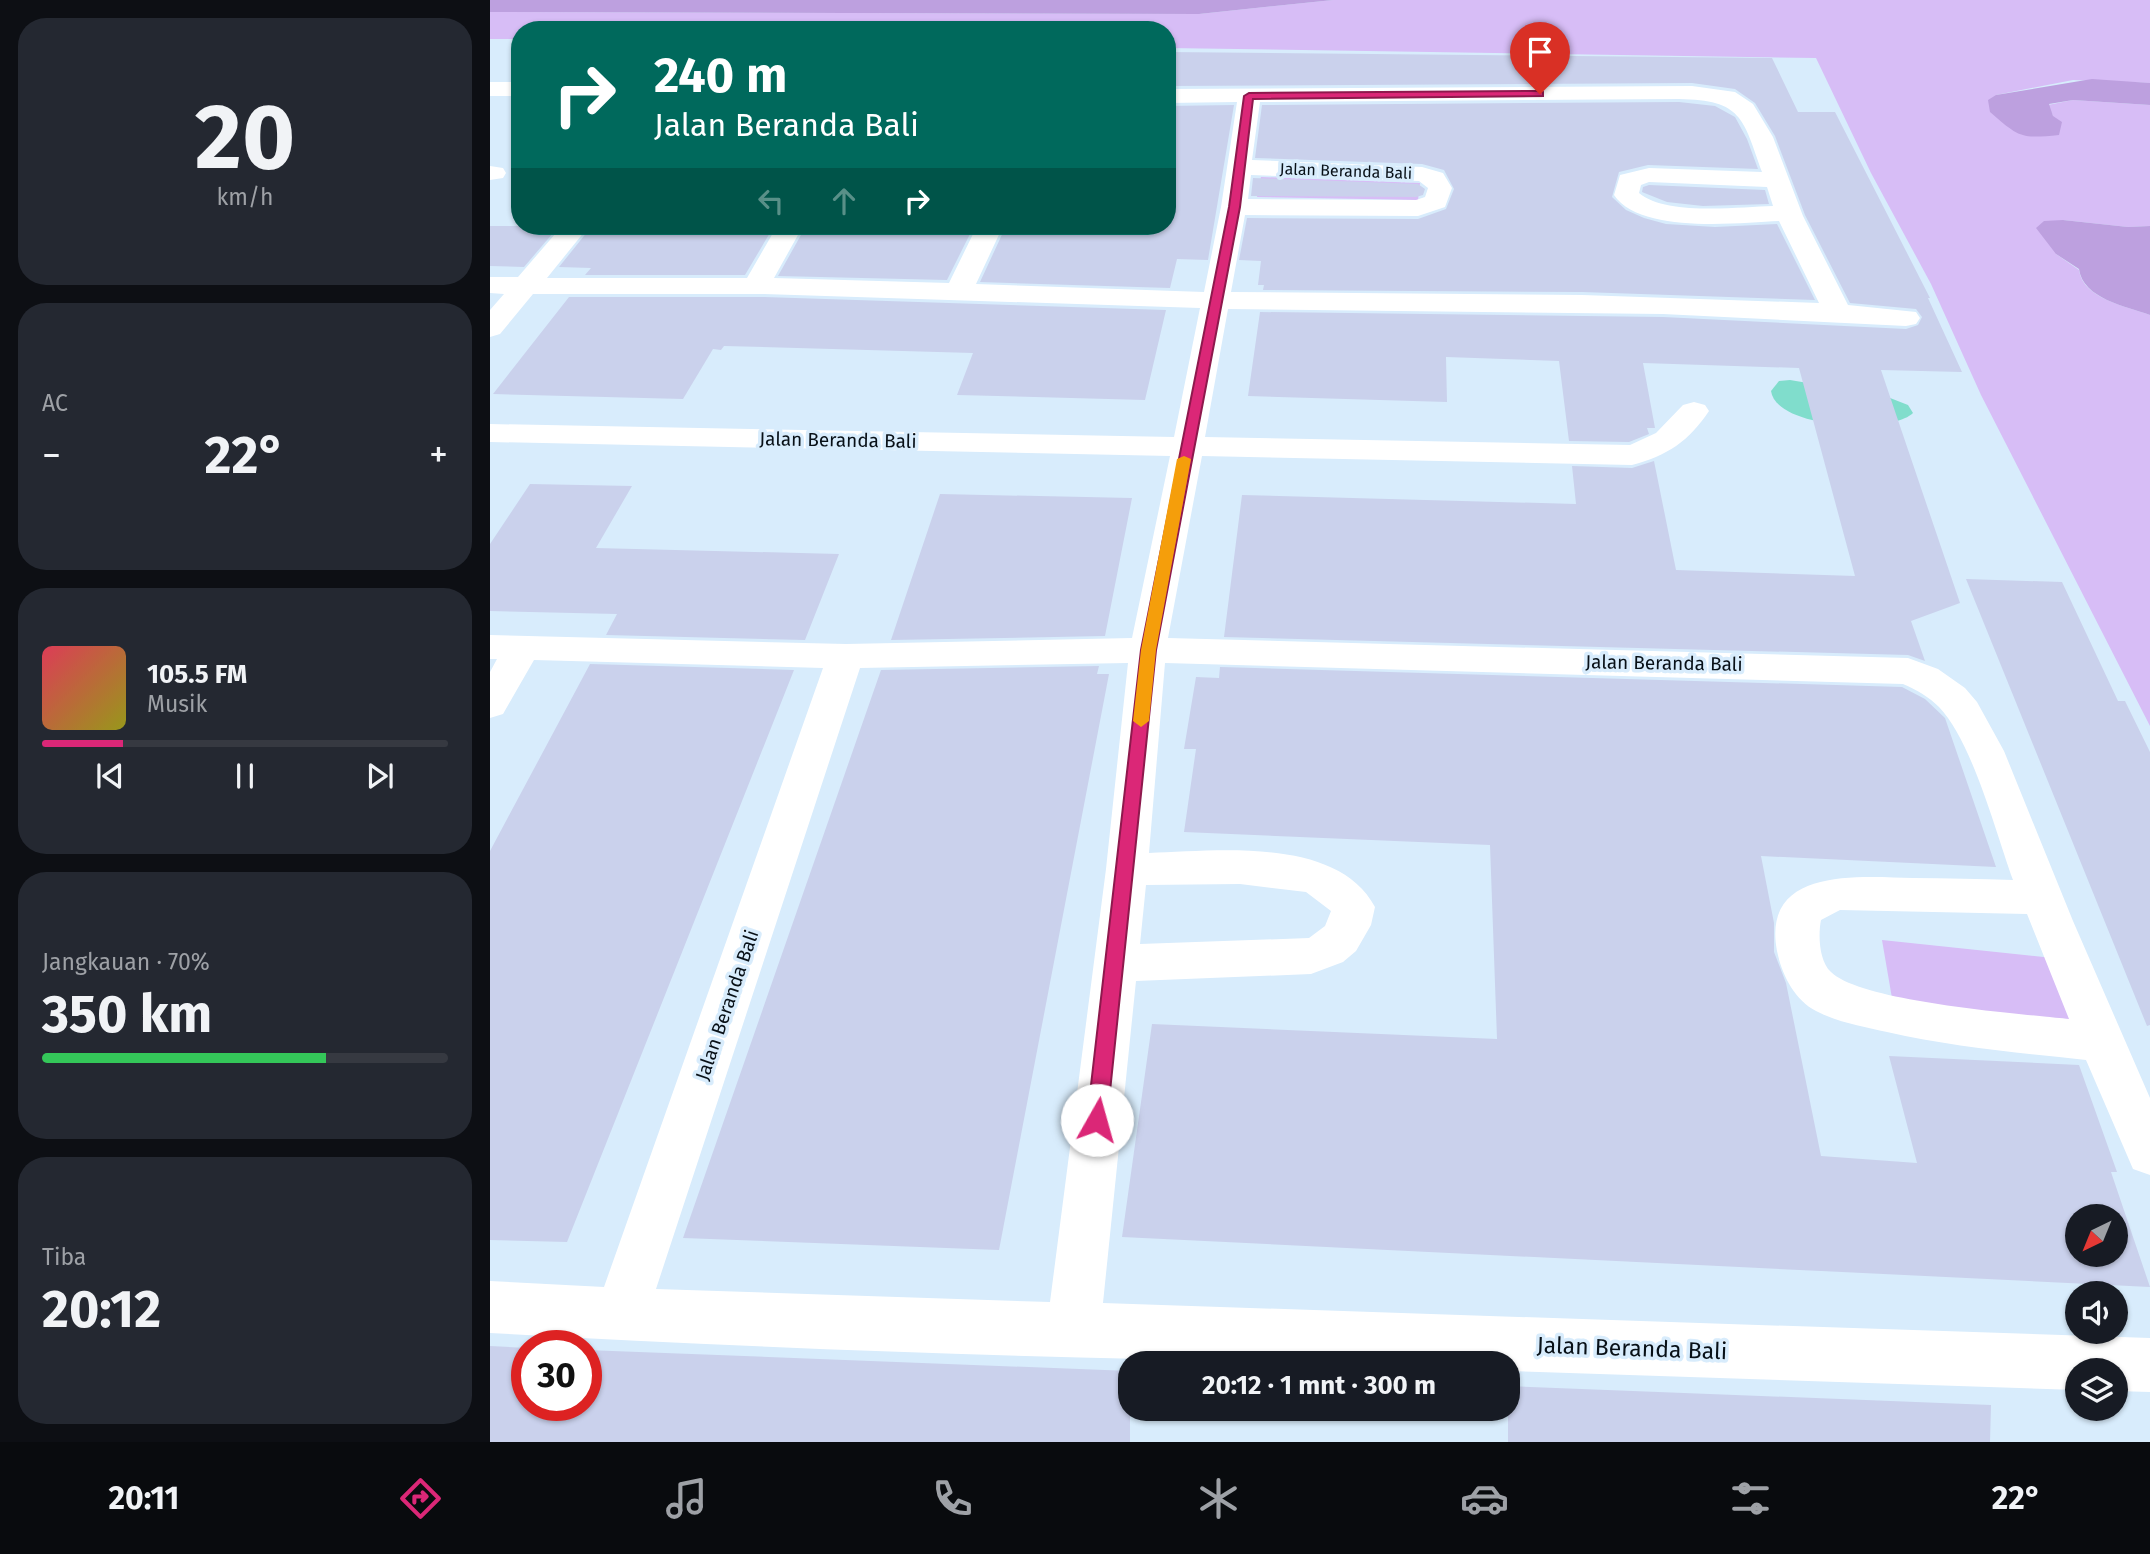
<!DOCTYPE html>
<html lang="id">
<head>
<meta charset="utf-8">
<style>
  :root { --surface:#171b24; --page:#242831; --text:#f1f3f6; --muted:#9ea1a6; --line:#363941; --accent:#db2777 }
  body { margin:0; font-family:"Fira Sans",sans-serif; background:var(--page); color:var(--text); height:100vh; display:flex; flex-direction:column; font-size:26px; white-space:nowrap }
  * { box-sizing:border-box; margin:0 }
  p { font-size:23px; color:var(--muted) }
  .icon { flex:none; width:38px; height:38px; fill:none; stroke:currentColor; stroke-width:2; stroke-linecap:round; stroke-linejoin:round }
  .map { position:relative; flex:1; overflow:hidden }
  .panel { display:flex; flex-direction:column; gap:18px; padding:18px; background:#0d0f14; width:490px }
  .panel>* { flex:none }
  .guide { position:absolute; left:21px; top:21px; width:665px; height:214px; border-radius:28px; box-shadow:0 2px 5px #0004; background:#00695c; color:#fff; overflow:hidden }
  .needle { width:46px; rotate:223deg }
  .fabs { position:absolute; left:1575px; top:1204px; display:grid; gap:14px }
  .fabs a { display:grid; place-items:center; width:63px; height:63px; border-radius:50%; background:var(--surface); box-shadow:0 2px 5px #0004; font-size:35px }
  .speed { position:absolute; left:21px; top:1330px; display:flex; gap:14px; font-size:35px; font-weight:700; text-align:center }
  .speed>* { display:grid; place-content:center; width:91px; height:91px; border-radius:50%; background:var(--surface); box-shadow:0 2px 5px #0004; line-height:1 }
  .speed .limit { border:10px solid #d22; background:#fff; color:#111 }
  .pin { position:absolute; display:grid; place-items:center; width:60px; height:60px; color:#fff; margin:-72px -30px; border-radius:50% 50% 50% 0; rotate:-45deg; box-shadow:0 0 7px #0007 }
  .pin .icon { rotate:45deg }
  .me { position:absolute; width:77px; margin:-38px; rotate:7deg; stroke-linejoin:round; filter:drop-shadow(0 0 5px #0008) }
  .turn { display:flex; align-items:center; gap:24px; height:147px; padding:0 28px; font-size:32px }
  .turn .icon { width:91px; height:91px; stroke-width:2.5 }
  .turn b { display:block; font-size:49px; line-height:60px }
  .lanes { display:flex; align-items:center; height:66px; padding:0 28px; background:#0003; justify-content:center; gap:35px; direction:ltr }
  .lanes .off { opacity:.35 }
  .big { font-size:52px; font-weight:700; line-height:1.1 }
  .panel .tile { flex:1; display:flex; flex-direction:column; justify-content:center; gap:10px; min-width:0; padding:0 24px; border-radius:28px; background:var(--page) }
  .panel .dial { align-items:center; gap:0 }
  .dial b { font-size:91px; line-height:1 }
  .song { display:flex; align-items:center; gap:21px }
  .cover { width:84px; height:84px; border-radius:10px; background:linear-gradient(135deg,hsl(350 70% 55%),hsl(60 70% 35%)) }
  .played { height:7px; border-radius:4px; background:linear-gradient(90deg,var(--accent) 20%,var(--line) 20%) }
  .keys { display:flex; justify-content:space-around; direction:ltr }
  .heat { display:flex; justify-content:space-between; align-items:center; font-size:38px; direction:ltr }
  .charge { height:10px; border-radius:5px; background:linear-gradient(90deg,#34c759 70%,var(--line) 0) }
  .trip { position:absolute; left:628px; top:1351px; width:402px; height:70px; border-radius:28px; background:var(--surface); box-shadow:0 2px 5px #0004; font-weight:700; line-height:70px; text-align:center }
  .tabs { display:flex; height:112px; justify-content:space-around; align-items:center; background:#090b0e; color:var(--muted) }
  .tabs .icon { width:49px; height:49px }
  .tabs .selected { color:var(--accent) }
  .tabs b { font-size:32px; color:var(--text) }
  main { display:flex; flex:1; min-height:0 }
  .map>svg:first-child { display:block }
  .green { fill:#d7bdf6 }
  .forest { fill:#bda0df }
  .water { fill:#80ddcc }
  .building { fill:#cad1ec; fill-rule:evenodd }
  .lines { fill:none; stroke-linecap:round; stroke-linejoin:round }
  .minor { fill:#fff; fill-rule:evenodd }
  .route { fill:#db2777; stroke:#8e194d; stroke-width:2 }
  .slow { fill:#f59e0b }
  .labels { text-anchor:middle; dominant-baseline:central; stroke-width:7; stroke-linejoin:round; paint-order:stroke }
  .far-street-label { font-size:16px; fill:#081017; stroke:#d8ecfc }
  .street-label { font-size:19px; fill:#081017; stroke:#d8ecfc }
  .near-street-label { font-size:23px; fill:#081017; stroke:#d8ecfc }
</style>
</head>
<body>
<main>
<section class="panel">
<div class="tile dial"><b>20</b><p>km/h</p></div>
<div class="tile"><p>AC</p>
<div class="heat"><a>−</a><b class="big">22°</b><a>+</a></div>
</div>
<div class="tile">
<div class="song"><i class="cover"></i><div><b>105.5 FM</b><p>Musik</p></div></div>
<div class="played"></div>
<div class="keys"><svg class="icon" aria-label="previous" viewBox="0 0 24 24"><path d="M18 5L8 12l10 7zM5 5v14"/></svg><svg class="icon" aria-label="pause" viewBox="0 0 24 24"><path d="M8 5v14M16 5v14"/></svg><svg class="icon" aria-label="next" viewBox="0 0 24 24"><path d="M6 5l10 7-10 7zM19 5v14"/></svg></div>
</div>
<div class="tile"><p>Jangkauan · 70%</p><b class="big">350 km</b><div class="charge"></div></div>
<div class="tile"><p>Tiba</p><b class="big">20:12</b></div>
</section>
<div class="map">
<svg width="1660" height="1442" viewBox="0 0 1660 1442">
  <rect width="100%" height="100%" fill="#d8ecfc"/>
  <path class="green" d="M 843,0 L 1660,0 L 1660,83 L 1583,80 L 1506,95 L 1563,116 L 1558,105 L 1583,100 L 1660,105 L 1660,226 L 1638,227 L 1573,220 L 1566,254 L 1589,270 C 1593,299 1636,306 1660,315 L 1660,726 L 1491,395 L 1441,284 L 1381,173 L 1326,58 L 677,48 L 677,30 L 30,30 L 30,39 L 0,39 L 0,12 L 709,14 Z
    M 771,177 L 930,183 L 928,200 L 767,197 Z
    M 1392,940 L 1572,959 L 1590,1023 L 1403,1004 Z"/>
  <path class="forest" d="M 0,0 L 843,0 L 709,14 L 0,12 Z
    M 1602,79 L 1660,83 L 1660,105 L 1583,100 L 1559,104 L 1563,116 L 1572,122 L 1569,135 C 1530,139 1529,137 1500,112 L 1498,100 L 1506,95 Z
    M 1573,220 L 1638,227 L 1660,226 L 1660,315 C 1636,306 1593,299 1589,269 L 1566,254 L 1546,228 L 1554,221 Z"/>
  <path class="water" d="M 1300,380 L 1395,396 L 1418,405 L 1423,413 C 1402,434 1286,429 1281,391 L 1289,381 Z"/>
  <path class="building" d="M 677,52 L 1282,58 L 1308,112 L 1345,112 L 1440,298 L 1438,298 L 1472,372 L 1391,370 L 1470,603 L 1421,621 L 1435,661 L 1418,655 L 734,637 L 752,495 L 1086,504 L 1082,466 L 1142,468 L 1164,461 L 1186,570 L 1365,576 L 1309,368 L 1153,363 L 1165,428 L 1157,428 L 1159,434 L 1139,442 L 1079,441 L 1069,361 L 956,357 L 957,402 L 758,396 L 770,312 L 1173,317 L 1416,329 L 1428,325 L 1432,317 L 1426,309 L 1360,303 L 1315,215 L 1285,136 L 1265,103 L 1245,89 L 1202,83 L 677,86 Z
    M 1189,102 L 1225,106 L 1245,117 L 1257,139 L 1268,169 L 1158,165 L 1129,172 L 1122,197 L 1136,210 L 1154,218 L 1176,224 L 1225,227 L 1287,224 L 1325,300 L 1092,292 L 773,290 L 774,285 L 768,285 L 771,261 L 749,260 L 757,218 L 928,219 L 956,209 L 964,189 L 954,170 L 932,164 L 765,158 L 772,105 Z
    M 744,105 L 718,260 L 687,259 L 680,288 L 490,282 L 516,226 L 677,226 L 677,106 Z
    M 763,178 L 928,184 L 935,189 L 933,195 L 926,197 L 761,196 Z
    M 1159,185 L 1275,190 L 1279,204 L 1213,206 L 1177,202 L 1152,192 L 1153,187 Z
    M 0,226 L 69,226 L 34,267 L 0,266 Z
    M 102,226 L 284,226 L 255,275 L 95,275 L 101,268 L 69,267 Z
    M 316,226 L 484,226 L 457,280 L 288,276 Z
    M 79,297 L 274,297 L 676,310 L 655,400 L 467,395 L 483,353 L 234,346 L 231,350 L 223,349 L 193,399 L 3,394 Z
    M 40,484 L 142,486 L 106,548 L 349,554 L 315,640 L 116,635 L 127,614 L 0,611 L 0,544 Z
    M 450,494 L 642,498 L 615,636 L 401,640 Z
    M 1476,579 L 1572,582 L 1628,701 L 1635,701 L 1660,752 L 1660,1025 L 1657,1026 Z
    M 100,664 L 304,670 L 77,1242 L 0,1240 L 0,851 Z
    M 609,666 L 607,674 L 619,674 L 509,1250 L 193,1238 L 391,670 Z
    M 730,667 L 1412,687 L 1435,699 L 1455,718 L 1506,867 L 1271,856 L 1284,923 L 1284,952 L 1296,983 L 1331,1156 L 1427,1163 L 1399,1056 L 1589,1065 L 1627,1172 L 1621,1172 L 1660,1287 L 632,1237 L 662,1024 L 1007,1039 L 1000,845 L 694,832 L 706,749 L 694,749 L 706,677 L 729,678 ZM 1587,1216 L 1626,1216 L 1626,1255 L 1587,1255 Z
    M 0,1346 L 37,1348 L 37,1405 L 96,1405 L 96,1350 L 640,1371 L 640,1442 L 0,1442 Z
    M 1018,1386 L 1501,1405 L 1500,1442 L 1018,1442 Z"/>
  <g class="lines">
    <path class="minor" d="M 0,82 L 30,82 L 30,96 L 0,96 Z
      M 1202,86 L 1245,92 L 1263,104 L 1283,137 L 1313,216 L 1358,305 L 1426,312 L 1430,318 L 1426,324 L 1416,326 L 1173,314 L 738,309 L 715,437 L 1140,445 L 1166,433 L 1193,405 L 1204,402 L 1215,405 L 1219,411 C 1199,441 1177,456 1142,465 L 712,456 L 678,638 L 1418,658 L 1448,669 L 1475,688 L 1487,702 L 1514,751 L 1583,921 L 1660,1098 L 1660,1175 L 1643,1169 L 1596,1060 C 1530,1053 1463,1047 1397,1032 C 1374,1027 1347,1022 1326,1011 C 1304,999 1292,975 1287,951 C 1271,866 1370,877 1423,878 C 1456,878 1490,879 1523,880 C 1506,833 1482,741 1449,707 C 1439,697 1427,690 1413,684 L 675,663 L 659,853 C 727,851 847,836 885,907 L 881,925 L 866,951 L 853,962 L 821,974 L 646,981 L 613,1303 L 1660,1338 L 1660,1392 L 1626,1391 L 1626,1370 L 1587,1370 L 1587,1390 L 1018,1371 L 1018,1363 C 679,1363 339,1352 0,1333 L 0,1281 L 114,1287 L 333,668 L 44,660 L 13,714 L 0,718 L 0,672 L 7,659 L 0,659 L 0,635 L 356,644 L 642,638 L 680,456 L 0,442 L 0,424 L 684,437 L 710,308 L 274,294 L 43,294 L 10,334 L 0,337 L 0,310 L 14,294 L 0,293 L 0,277 L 28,277 L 72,226 L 99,226 L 57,278 L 257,278 L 287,226 L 313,226 L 284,278 L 459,283 L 487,226 L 513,226 L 486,284 L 714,292 L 731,207 L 747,102 L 677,103 L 677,89 ZM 1189,99 C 1252,100 1253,118 1272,172 L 1159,168 L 1130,175 L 1124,195 C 1150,234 1247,223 1289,221 L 1329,303 L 1092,295 L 741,292 L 755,215 L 928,216 L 955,207 L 962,188 L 953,173 L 932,167 L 762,160 L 770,102 ZM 761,175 L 929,181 L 938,188 L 935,197 L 926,200 L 758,199 ZM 1159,182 L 1277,187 L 1283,206 C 1249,207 1176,216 1149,193 L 1151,185 ZM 638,663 L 616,869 L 560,1302 L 166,1289 L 370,668 ZM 750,884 L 816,892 L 841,911 L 835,926 L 819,938 L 650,944 L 656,885 ZM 1350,910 L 1537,914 L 1579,1019 C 1532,1014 1371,1002 1341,972 C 1329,961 1328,935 1331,920 Z
      M 0,166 L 13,168 L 16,173 L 13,178 L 0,180 Z"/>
  </g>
  <path class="route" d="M 1050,91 L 1053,92 L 1053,96 L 763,99 L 750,207 L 666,650 L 617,1120 L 614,1126 L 607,1129 L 600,1126 L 597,1120 L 651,650 L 739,207 L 754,96 L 759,93 Z"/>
  <path class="slow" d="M 694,456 L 701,459 L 666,650 L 659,721 L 651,727 L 643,721 L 651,650 L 687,459 Z"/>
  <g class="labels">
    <g class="far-street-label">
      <text transform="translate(856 171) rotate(2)">Jalan Beranda Bali</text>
    </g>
    <g class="street-label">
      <text transform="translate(348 440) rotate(1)">Jalan Beranda Bali</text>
      <text transform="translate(1174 663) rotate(1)">Jalan Beranda Bali</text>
      <text transform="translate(237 1005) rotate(-71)">Jalan Beranda Bali</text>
    </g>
    <g class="near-street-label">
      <text transform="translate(1142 1348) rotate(2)">Jalan Beranda Bali</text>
    </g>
  </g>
</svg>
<div class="fabs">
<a><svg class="needle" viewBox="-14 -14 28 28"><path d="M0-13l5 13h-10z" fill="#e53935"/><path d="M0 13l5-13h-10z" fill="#9ea1a6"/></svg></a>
<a><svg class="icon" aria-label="sound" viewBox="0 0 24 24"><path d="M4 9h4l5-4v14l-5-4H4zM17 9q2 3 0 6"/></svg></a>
<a><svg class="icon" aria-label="layers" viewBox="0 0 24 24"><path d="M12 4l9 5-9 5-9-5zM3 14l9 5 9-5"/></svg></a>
</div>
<div class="speed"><div class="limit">30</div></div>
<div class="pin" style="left:1050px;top:94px;background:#d93025"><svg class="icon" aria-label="arrive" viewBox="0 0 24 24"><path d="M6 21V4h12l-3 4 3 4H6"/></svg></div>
<svg class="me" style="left:607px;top:1120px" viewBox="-20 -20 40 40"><circle r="19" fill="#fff"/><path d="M0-13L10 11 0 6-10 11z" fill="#db2777"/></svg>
<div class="trip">20:12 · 1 mnt · 300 m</div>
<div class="guide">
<div class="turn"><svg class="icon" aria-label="right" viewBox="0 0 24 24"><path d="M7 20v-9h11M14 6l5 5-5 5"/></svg><div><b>240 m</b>Jalan Beranda Bali</div></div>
<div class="lanes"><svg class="icon off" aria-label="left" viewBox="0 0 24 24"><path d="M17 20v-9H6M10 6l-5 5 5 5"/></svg><svg class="icon off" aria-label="ahead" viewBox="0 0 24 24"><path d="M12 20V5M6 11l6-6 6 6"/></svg><svg class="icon" aria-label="right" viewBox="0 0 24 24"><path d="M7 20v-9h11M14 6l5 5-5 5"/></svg></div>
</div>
</div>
</main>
<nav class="tabs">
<b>20:11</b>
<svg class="icon selected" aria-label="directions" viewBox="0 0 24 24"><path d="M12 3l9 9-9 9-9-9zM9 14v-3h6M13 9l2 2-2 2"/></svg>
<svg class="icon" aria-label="music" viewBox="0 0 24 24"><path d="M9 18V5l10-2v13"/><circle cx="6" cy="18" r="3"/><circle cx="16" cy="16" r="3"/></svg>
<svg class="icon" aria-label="phone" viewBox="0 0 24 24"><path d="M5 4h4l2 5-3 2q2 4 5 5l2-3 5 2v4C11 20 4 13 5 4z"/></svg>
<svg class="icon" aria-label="climate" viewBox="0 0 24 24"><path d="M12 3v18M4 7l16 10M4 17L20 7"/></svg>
<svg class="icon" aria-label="car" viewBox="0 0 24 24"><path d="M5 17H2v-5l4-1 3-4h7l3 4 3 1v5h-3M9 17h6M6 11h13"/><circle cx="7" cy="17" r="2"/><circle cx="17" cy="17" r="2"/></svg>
<svg class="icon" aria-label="filters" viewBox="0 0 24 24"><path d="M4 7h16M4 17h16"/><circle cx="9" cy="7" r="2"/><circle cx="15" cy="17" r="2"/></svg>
<b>22°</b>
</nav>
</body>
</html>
